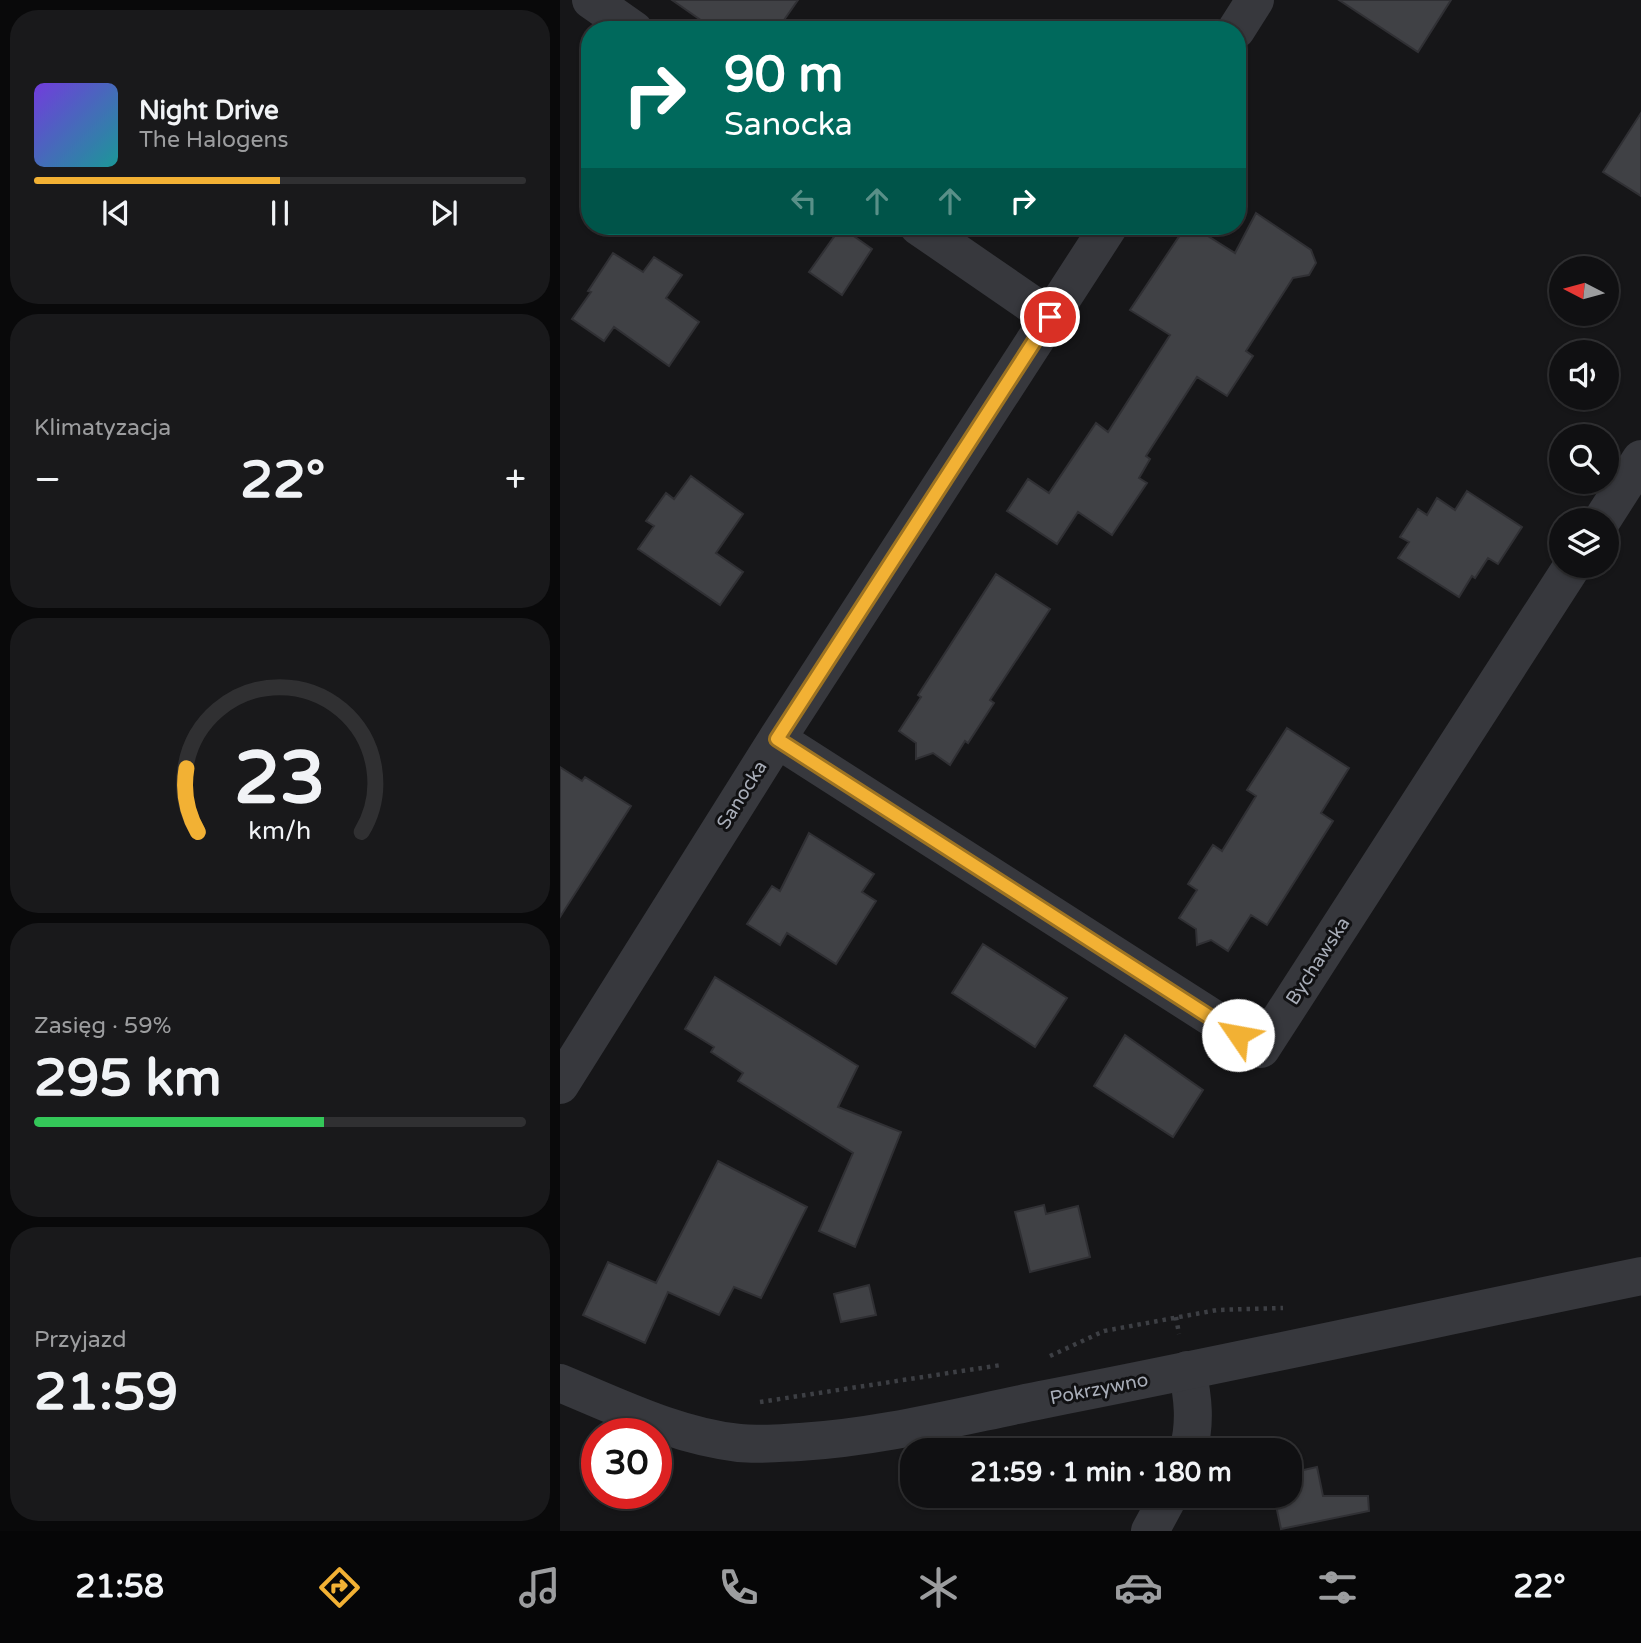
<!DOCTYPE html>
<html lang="pl">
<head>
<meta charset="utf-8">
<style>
  :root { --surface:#101012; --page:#19191b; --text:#f1f3f6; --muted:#9c9d9f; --line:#303032; --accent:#f2b134 }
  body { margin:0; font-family:"Varela Round",sans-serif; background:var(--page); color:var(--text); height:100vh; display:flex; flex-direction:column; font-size:26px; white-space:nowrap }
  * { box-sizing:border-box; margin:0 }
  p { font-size:23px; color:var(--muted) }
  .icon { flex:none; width:38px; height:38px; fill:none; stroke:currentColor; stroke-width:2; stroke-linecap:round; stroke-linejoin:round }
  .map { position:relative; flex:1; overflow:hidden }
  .details { display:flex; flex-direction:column; gap:10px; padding:10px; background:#09090a; width:560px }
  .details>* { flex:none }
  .banner { position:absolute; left:21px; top:21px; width:665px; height:214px; border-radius:28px; box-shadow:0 2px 5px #0004,0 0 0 2px var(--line); background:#00695c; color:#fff; overflow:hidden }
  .needle { width:46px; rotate:276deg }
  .buttons { position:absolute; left:989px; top:256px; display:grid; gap:14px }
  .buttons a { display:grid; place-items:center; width:70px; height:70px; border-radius:50%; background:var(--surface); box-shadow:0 2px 5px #0004,0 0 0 2px var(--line); font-size:35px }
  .speed { position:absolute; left:21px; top:1418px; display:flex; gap:14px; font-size:35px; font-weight:700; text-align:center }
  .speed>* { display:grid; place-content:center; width:91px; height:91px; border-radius:50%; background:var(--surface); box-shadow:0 2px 5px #0004,0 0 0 2px var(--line); line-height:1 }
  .speed .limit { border:10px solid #d22; background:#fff; color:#111 }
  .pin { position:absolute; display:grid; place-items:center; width:60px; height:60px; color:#fff; margin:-30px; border:4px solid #fff; border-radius:50%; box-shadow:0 2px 7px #0007 }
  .me { position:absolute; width:77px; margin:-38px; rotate:303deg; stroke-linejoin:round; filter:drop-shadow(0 0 5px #0008) }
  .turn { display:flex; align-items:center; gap:24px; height:147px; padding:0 28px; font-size:32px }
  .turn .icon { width:91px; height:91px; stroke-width:2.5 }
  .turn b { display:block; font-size:49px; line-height:60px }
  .lanes { display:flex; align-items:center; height:66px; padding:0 28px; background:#0003; justify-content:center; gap:35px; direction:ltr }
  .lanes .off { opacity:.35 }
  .big { font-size:52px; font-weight:700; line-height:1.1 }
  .details .card { flex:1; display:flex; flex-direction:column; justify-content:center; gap:10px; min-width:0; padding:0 24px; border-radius:28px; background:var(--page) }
  .details .dial { align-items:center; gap:0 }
  .dial svg { height:182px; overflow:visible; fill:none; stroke:var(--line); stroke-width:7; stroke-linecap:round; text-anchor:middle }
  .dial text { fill:var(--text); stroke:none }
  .song { display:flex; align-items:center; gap:21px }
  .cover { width:84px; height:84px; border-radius:10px; background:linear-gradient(135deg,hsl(260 70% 55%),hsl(180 70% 35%)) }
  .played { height:7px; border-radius:4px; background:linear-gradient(90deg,var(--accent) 50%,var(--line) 50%) }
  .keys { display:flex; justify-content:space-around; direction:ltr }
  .heat { display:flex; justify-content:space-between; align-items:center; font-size:38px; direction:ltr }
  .charge { height:10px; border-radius:5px; background:linear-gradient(90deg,#34c759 59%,var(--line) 0) }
  .trip { position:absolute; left:340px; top:1438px; width:402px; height:70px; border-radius:28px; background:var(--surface); box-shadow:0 2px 5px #0004,0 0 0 2px var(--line); font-weight:700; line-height:70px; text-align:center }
  .menu { display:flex; height:112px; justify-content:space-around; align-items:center; background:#060607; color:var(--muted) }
  .menu .icon { width:49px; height:49px }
  .menu .active { color:var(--accent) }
  .menu b { font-size:32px; color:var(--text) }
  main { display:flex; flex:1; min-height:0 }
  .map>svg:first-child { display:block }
  .building { fill:#404145; stroke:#303034; stroke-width:2 }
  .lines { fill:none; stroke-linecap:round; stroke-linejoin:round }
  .path { stroke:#3d3f44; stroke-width:4.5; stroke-dasharray:3.5 5; stroke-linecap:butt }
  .minor { stroke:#37383d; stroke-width:38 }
  .tertiary { stroke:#37383d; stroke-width:38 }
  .route-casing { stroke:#9d7322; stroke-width:18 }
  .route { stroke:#f2b134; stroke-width:12 }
  .labels { text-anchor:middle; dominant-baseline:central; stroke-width:6; stroke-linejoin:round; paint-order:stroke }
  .street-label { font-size:19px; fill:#a8adb8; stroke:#111113 }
</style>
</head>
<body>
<main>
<section class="details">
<div class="card">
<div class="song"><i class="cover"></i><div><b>Night Drive</b><p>The Halogens</p></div></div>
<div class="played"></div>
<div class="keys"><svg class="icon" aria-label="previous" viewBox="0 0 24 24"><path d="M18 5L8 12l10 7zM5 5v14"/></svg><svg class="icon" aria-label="pause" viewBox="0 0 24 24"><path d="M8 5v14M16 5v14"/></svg><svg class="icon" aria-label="next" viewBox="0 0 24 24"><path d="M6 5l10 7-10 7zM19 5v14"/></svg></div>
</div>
<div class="card"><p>Klimatyzacja</p>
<div class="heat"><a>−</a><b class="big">22°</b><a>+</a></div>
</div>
<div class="card dial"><svg viewBox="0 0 100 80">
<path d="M14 69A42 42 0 1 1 86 69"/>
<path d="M14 69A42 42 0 0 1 9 41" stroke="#f2b134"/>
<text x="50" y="56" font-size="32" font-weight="700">23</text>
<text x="50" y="72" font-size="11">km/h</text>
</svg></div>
<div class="card"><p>Zasięg · 59%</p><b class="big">295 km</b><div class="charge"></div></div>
<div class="card"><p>Przyjazd</p><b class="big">21:59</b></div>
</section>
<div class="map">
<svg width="1081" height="1531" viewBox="0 0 1081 1531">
  <rect width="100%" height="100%" fill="#161618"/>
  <path class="building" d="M 112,0 L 238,0 L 217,30 L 155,30 Z
    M 779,0 L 891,0 L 858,52 Z
    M 1081,113 L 1081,196 L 1043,172 Z
    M 696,213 L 751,250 L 756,263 L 749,275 L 733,278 L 686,351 L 693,356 L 667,396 L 637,377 L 586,456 L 590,459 L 579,478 L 587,483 L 552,535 L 518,512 L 497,544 L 447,511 L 468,479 L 489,493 L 536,423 L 548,432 L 610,335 L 570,310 L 626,226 L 632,226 L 675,253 Z
    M 281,227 L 312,249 L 282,295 L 249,272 Z
    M 53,253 L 83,272 L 94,257 L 122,275 L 106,298 L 139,322 L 109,366 L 54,327 L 44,341 L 12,319 L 31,292 L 28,291 Z
    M 131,476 L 183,514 L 156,553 L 183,572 L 160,605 L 78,549 L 94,526 L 86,521 L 106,493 L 114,499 Z
    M 907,491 L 962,527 L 938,564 L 928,558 L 915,578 L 912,576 L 899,597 L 838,558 L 849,542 L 840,537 L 858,509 L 867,515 L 877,498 L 895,510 Z
    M 436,574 L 490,609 L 430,700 L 434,703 L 408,743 L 405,741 L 390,765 L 373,753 L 356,759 L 356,743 L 339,731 L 361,697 L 358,695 Z
    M 727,728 L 789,768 L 761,813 L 773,821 L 707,925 L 691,915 L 668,951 L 651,940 L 637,945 L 636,929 L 619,918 L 637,890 L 628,884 L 653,845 L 662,851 L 696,796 L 687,790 Z
    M 0,767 L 22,781 L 25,777 L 71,806 L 0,917 Z
    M 249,833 L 314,874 L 302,892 L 316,901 L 276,964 L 227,933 L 220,945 L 187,924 L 212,886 L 220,891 Z
    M 423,944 L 507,998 L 475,1047 L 392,993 Z
    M 155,977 L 298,1066 L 278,1107 L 341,1132 L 295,1247 L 259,1231 L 293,1153 L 178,1081 L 183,1073 L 151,1052 L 154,1047 L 125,1029 Z
    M 565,1035 L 643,1090 L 613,1137 L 534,1086 Z
    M 158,1161 L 247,1207 L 201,1298 L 174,1287 L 159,1315 L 108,1292 L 85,1343 L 23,1315 L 48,1262 L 96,1283 Z
    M 484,1205 L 486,1214 L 518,1206 L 530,1257 L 470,1272 L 455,1212 Z
    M 309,1285 L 316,1315 L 281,1322 L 274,1294 Z
    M 757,1467 L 763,1496 L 808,1496 L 809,1511 L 721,1529 L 714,1496 L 730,1496 L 730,1473 Z"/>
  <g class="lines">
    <path class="path" d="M 616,1317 L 619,1334
      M 490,1356 L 544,1331 L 657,1310 L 723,1308
      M 200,1402 L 441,1365"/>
    <path class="minor" d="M 31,0 L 74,30
      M 676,30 L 695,0
      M 358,226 L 490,317
      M 1042,520 L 1081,459
      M 217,739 L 701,1049 L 1013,565
      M 0,1085 L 217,739 L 549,226
      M 627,1370 C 633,1397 636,1423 628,1451
      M 590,1531 L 609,1496"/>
    <path class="tertiary" d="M 0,1383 C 58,1407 116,1436 179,1443 C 199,1445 220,1443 240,1442 C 322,1437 401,1416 481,1400 C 682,1361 881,1317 1081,1276"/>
  </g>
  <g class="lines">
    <g class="route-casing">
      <path id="route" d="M 490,317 L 217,739 L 678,1035"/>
    </g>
    <use href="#route" class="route"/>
  </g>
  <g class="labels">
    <g class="street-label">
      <text transform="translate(182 795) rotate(-58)">Sanocka</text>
      <text transform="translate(758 961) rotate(-57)">Bychawska</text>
      <text transform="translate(539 1389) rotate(-11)">Pokrzywno</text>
    </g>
  </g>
</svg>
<div class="buttons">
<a><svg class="needle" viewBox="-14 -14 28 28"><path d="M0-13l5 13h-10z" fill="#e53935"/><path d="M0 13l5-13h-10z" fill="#9c9d9f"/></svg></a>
<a><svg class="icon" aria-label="sound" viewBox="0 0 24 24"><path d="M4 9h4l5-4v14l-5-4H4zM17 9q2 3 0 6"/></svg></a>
<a><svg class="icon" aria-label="search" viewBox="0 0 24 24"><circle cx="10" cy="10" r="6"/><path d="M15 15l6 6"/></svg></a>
<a><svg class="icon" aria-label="layers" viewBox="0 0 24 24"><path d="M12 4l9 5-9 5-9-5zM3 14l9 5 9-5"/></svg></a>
</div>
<div class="speed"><div class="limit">30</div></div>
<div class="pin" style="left:490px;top:317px;background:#d93025"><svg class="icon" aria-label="arrive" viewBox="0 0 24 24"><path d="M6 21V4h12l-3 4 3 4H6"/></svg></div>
<svg class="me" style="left:678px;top:1035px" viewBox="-20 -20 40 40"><circle r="19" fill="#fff"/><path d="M0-13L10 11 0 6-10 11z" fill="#f2b134"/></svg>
<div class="trip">21:59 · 1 min · 180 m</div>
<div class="banner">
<div class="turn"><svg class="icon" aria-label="right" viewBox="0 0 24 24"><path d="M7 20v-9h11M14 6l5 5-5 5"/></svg><div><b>90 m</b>Sanocka</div></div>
<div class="lanes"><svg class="icon off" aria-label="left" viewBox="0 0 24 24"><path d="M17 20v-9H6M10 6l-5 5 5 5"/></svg><svg class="icon off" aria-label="ahead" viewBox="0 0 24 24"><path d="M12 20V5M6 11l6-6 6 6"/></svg><svg class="icon off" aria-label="ahead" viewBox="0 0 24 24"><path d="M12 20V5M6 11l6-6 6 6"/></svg><svg class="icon" aria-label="right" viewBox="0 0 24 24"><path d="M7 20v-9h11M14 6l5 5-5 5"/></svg></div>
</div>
</div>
</main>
<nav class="menu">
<b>21:58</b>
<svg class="icon active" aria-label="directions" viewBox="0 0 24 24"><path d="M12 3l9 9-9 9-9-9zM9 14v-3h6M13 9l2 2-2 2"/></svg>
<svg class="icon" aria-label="music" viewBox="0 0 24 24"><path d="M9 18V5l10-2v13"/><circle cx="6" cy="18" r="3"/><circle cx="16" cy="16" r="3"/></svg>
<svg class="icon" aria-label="phone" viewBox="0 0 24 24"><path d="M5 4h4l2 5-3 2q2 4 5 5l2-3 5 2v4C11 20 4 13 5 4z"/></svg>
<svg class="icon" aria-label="climate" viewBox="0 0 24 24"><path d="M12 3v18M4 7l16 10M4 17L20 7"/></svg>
<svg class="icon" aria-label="car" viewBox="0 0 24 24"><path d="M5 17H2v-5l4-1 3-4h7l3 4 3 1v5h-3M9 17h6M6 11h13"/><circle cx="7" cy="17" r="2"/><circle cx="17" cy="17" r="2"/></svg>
<svg class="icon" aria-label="filters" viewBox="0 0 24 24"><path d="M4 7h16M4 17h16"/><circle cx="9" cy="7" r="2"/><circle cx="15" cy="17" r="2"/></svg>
<b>22°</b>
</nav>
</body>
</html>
